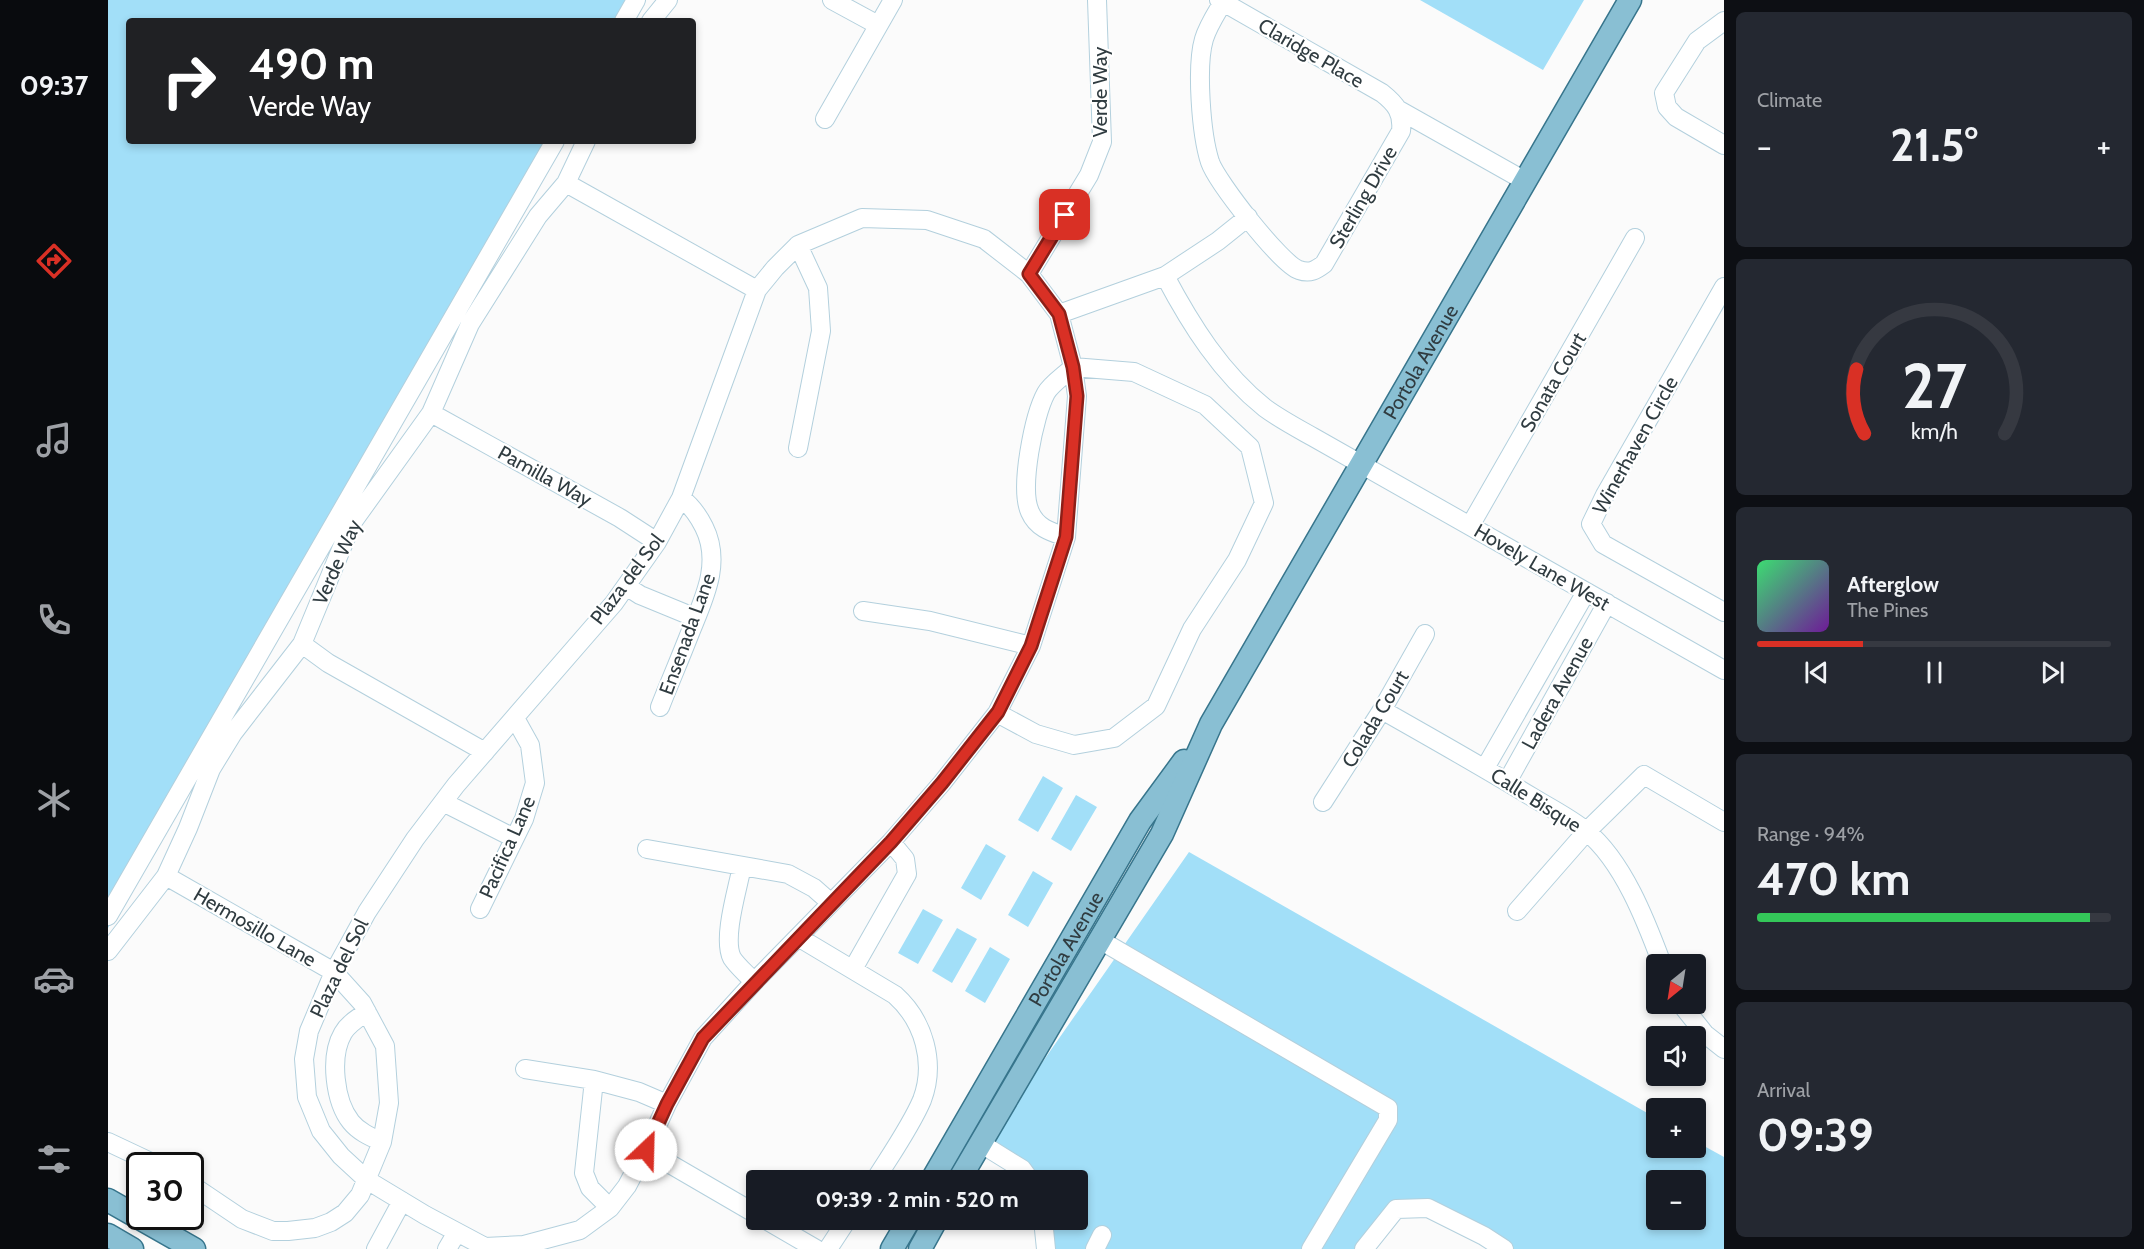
<!DOCTYPE html>
<html lang="en">
<head>
<meta charset="utf-8">
<style>
  :root { --surface:#171b24; --page:#242831; --text:#f1f3f6; --muted:#9ea1a6; --line:#363941; --accent:#d93025 }
  body { margin:0; font-family:Cabin,sans-serif; background:var(--page); color:var(--text); height:100vh; display:flex; flex-direction:column; font-size:22px; white-space:nowrap }
  * { box-sizing:border-box; margin:0 }
  p { font-size:20px; color:var(--muted) }
  .icon { flex:none; width:33px; height:33px; fill:none; stroke:currentColor; stroke-width:2; stroke-linecap:round; stroke-linejoin:round }
  .map { position:relative; flex:1; overflow:hidden }
  .side { display:flex; flex-direction:column; gap:12px; padding:12px; background:#0d0f14; width:420px }
  .side>* { flex:none }
  .guide { position:absolute; left:18px; top:18px; width:570px; height:126px; border-radius:6px; box-shadow:0 3px 9px #0003; background:#202124; color:#fff; overflow:hidden }
  .needle { width:39px; rotate:210deg }
  .buttons { position:absolute; left:1538px; top:954px; display:grid; gap:12px }
  .buttons a { display:grid; place-items:center; width:60px; height:60px; border-radius:6px; background:var(--surface); box-shadow:0 3px 9px #0003; font-size:30px }
  .speed { position:absolute; left:18px; top:1152px; display:flex; gap:12px; font-size:30px; font-weight:700; text-align:center }
  .speed>* { display:grid; place-content:center; width:78px; height:78px; border-radius:50%; background:var(--surface); box-shadow:0 3px 9px #0003; line-height:1 }
  .speed .limit { border:3px solid #111; border-radius:9px; background:#fff; color:#111 }
  .pin { position:absolute; display:grid; place-items:center; width:51px; height:51px; color:#fff; margin:-26px; border-radius:12px; box-shadow:0 3px 9px #0006 }
  .me { position:absolute; width:66px; margin:-33px; rotate:24deg; stroke-linejoin:round; filter:drop-shadow(0 0 4px #0008) }
  .turn { display:flex; align-items:center; gap:21px; height:126px; padding:0 24px; font-size:27px }
  .turn .icon { width:78px; height:78px; stroke-width:2.5 }
  .turn b { display:block; font-size:42px; line-height:51px }
  .big { font-size:45px; font-weight:700; line-height:1.1 }
  .side .widget { flex:1; display:flex; flex-direction:column; justify-content:center; gap:9px; min-width:0; padding:0 21px; border-radius:9px; background:var(--page) }
  .side .dial { align-items:center; gap:0 }
  .dial svg { height:156px; overflow:visible; fill:none; stroke:var(--line); stroke-width:7; stroke-linecap:round; text-anchor:middle }
  .dial text { fill:var(--text); stroke:none }
  .song { display:flex; align-items:center; gap:18px }
  .cover { width:72px; height:72px; border-radius:9px; background:linear-gradient(135deg,hsl(140 70% 55%),hsl(280 70% 35%)) }
  .played { height:6px; border-radius:3px; background:linear-gradient(90deg,var(--accent) 30%,var(--line) 30%) }
  .keys { display:flex; justify-content:space-around; direction:ltr }
  .heat { display:flex; justify-content:space-between; align-items:center; font-size:33px; direction:ltr }
  .charge { height:9px; border-radius:4px; background:linear-gradient(90deg,#34c759 94%,var(--line) 0) }
  .trip { position:absolute; left:638px; top:1170px; width:342px; height:60px; border-radius:6px; background:var(--surface); box-shadow:0 3px 9px #0003; font-weight:700; line-height:60px; text-align:center }
  main { display:flex; flex:1; min-height:0 }
  .tab-bar { display:flex; flex-direction:column; width:108px; justify-content:space-around; align-items:center; background:#090b0e; color:var(--muted) }
  .tab-bar .icon { width:42px; height:42px }
  .tab-bar .selected { color:var(--accent) }
  .tab-bar b { font-size:27px; color:var(--text) }
  .map>svg:first-child { display:block }
  .green { fill:#a2dff8; fill-rule:evenodd }
  .lines { fill:none; stroke-linecap:round; stroke-linejoin:round }
  .minor-casing { stroke:#b3d0dd; stroke-width:20 }
  .major-casing { stroke:#37758c; stroke-width:25 }
  .minor { stroke:#fff; stroke-width:18 }
  .major { stroke:#89bfd3; stroke-width:22 }
  .route-casing { stroke:#8d1f18; stroke-width:15 }
  .route { stroke:#d93025; stroke-width:10 }
  .labels { text-anchor:middle; dominant-baseline:central; stroke-width:4.5; stroke-linejoin:round; paint-order:stroke }
  .street-label { font-size:20px; fill:#303c41; stroke:#fff }
</style>
</head>
<body>
<main>
<nav class="tab-bar">
<b>09:37</b>
<svg class="icon selected" aria-label="directions" viewBox="0 0 24 24"><path d="M12 3l9 9-9 9-9-9zM9 14v-3h6M13 9l2 2-2 2"/></svg>
<svg class="icon" aria-label="music" viewBox="0 0 24 24"><path d="M9 18V5l10-2v13"/><circle cx="6" cy="18" r="3"/><circle cx="16" cy="16" r="3"/></svg>
<svg class="icon" aria-label="phone" viewBox="0 0 24 24"><path d="M5 4h4l2 5-3 2q2 4 5 5l2-3 5 2v4C11 20 4 13 5 4z"/></svg>
<svg class="icon" aria-label="climate" viewBox="0 0 24 24"><path d="M12 3v18M4 7l16 10M4 17L20 7"/></svg>
<svg class="icon" aria-label="car" viewBox="0 0 24 24"><path d="M5 17H2v-5l4-1 3-4h7l3 4 3 1v5h-3M9 17h6M6 11h13"/><circle cx="7" cy="17" r="2"/><circle cx="17" cy="17" r="2"/></svg>
<svg class="icon" aria-label="filters" viewBox="0 0 24 24"><path d="M4 7h16M4 17h16"/><circle cx="9" cy="7" r="2"/><circle cx="15" cy="17" r="2"/></svg>
</nav>
<div class="map">
<svg width="1616" height="1249" viewBox="0 0 1616 1249">
  <rect width="100%" height="100%" fill="#fbfbfb"/>
  <path class="green" d="M 0,0 L 538,0 L 526,21 L 21,21 L 21,141 L 456,141 L 0,928 Z
    M 1312,0 L 1476,0 L 1435,70 Z
    M 935,776 L 955,788 L 930,832 L 910,820 Z
    M 968,795 L 989,807 L 963,851 L 943,839 Z
    M 878,844 L 898,856 L 873,900 L 853,888 Z
    M 1081,852 L 1548,1118 L 1548,1148 L 1587,1148 L 1587,1141 L 1616,1157 L 1616,1249 L 1390,1249 L 1320,1208 L 1288,1209 L 1264,1249 L 939,1249 L 936,1220 L 969,1220 L 969,1180 L 915,1180 L 876,1146 ZM 1548,1180 L 1587,1180 L 1587,1220 L 1548,1220 Z
    M 925,871 L 945,883 L 920,927 L 900,915 Z
    M 815,909 L 835,920 L 810,964 L 790,953 Z
    M 849,928 L 869,939 L 844,983 L 824,971 Z
    M 882,947 L 902,959 L 877,1003 L 857,991 Z"/>
  <g class="lines">
    <g class="minor-casing">
      <path id="minor" d="M 724,0 L 770,25
        M 1111,0 L 1115,2 L 1274,93 C 1288,104 1295,113 1293,131 L 1216,264 C 1208,270 1202,274 1191,270 C 1173,264 1109,182 1102,162 C 1093,134 1088,66 1096,39 C 1100,26 1108,14 1115,2
        M 516,21 L 528,0
        M 543,21 L 560,0
        M 1616,21 L 1589,41 L 1556,93 L 1559,107 L 1568,117 L 1616,145
        M 1291,110 L 1417,181
        M 717,119 L 785,0
        M 458,183 L 649,290
        M 754,218 L 819,220 L 876,239 L 921,274 L 951,314 L 965,367 L 969,396 L 958,537 L 923,646 L 889,713 L 834,783 L 783,842 L 646,982 L 595,1038 L 559,1104 L 538,1150 L 519,1186 L 502,1208 L 472,1230 L 416,1245 L 377,1247 L 317,1215 L 259,1180 L 233,1156 L 213,1131 L 199,1097 L 196,1059 L 201,1031 L 226,972 L 259,912 L 307,839 L 348,785 L 506,603 L 549,542 L 573,498 L 649,290 L 667,268 L 690,245 Z
        M 921,274 L 981,175 L 994,142 L 989,0
        M 1057,276 C 1083,325 1113,373 1157,408 C 1172,419 1189,428 1205,437 L 1616,670
        M 1616,287 L 1497,495 L 1483,524 L 1495,544 L 1616,612
        M 951,314 L 1057,276 L 1110,241 L 1140,217
        M 323,413 L 512,518 L 549,542
        M 690,448 L 713,331 L 710,288 L 690,245
        M 1362,526 L 1527,238
        M 518,586 L 532,595 L 588,618
        M 755,611 L 822,621 L 923,646
        M 194,644 L 220,663 L 377,752
        M 552,707 C 561,684 571,661 580,638 C 594,602 615,565 596,527 C 590,515 584,506 573,498
        M 1274,710 C 1325,739 1375,767 1424,797 C 1442,808 1462,818 1478,831 C 1515,861 1538,921 1554,964
        M 889,713 L 928,734 L 966,745 L 1006,738 L 1048,706 L 1084,629 L 1129,560 L 1156,503 L 1142,447 L 1097,405 L 1026,372 L 965,367 C 957,375 943,384 938,393 C 926,415 911,488 922,512 C 929,528 943,532 958,537
        M 1377,768 L 1478,592
        M 1399,782 L 1499,603
        M 335,802 L 406,838
        M 1215,802 L 1274,710 L 1317,634
        M 539,849 L 680,874 L 706,888 L 723,903
        M 634,866 C 630,888 614,938 624,958 C 630,967 639,974 646,982
        M 58,876 L 226,972 L 254,1003 L 277,1046 L 281,1103 L 274,1142 L 252,1195 L 237,1213 L 223,1222 L 207,1228 L 180,1231 L 165,1231 L 134,1219 L 82,1184
        M 372,909 L 416,819 L 427,783 L 422,745 L 407,718
        M 1409,911 L 1479,831 L 1536,775 L 1616,822
        M 0,916 L 447,141
        M 690,937 L 787,995 C 816,1021 828,1063 814,1100 C 803,1126 782,1156 767,1180
        M 992,940 L 1280,1108 L 1280,1120 L 1203,1249
        M 0,951 L 58,876 L 80,828 L 103,769 L 125,733 L 194,644 L 244,523 L 323,413 L 362,324 L 430,216 L 458,183 L 478,141
        M 745,969 L 799,874 L 797,859 L 783,842
        M 1573,1004 L 1597,1034 L 1616,1049
        M 259,1012 C 250,1018 240,1024 235,1033 C 221,1057 227,1102 243,1122 C 251,1132 263,1137 274,1142
        M 417,1069 L 486,1080
        M 0,1142 L 51,1166
        M 872,1143 L 914,1169 L 922,1180
        M 538,1150 L 648,1214
        M 502,1208 L 482,1188 L 476,1173 L 486,1080 L 531,1092 L 559,1104
        M 658,1220 L 708,1249
        M 935,1220 L 938,1249
        M 268,1249 L 294,1201
        M 339,1249 L 349,1232
        M 720,1249 L 739,1220
        M 987,1249 L 994,1235
        M 1256,1249 L 1288,1209 L 1320,1208 L 1376,1236 L 1396,1249"/>
    </g>
    <g class="major-casing">
      <g id="major">
        <path id="s1" d="M 824,1180 L 1032,821 L 1076,761"/>
        <path id="s2" d="M 851,1180 L 1054,834 L 1103,724 L 1522,0"/>
        <path d="M 0,1200 L 86,1249"/>
        <path d="M 0,1235 L 24,1249"/>
        <path d="M 784,1249 L 801,1220"/>
        <path d="M 812,1249 L 828,1220"/>
      </g>
    </g>
    <use href="#minor" class="minor"/>
    <use href="#major" class="major"/>
  </g>
  <g class="lines">
    <g class="route-casing">
      <path id="route" d="M 538,1150 L 559,1104 L 595,1038 L 783,842 L 834,783 L 890,712 L 923,646 L 958,537 L 969,396 L 965,367 L 951,314 L 921,274 L 957,215"/>
    </g>
    <use href="#route" class="route"/>
  </g>
  <g class="labels">
    <g class="street-label">
      <text transform="translate(1203 53) rotate(30)">Claridge Place</text>
      <text transform="translate(992 92) rotate(-90)">Verde Way</text>
      <text transform="translate(1255 197) rotate(-60)">Sterling Drive</text>
      <text stroke="none"><textPath href="#s2" startOffset="940">Portola Avenue</textPath></text>
      <text transform="translate(1445 382) rotate(-60)">Sonata Court</text>
      <text transform="translate(1527 445) rotate(-61)">Winerhaven Circle</text>
      <text transform="translate(437 476) rotate(29)">Pamilla Way</text>
      <text transform="translate(229 562) rotate(-66)">Verde Way</text>
      <text transform="translate(1434 567) rotate(30)">Hovely Lane West</text>
      <text transform="translate(519 579) rotate(-53)">Plaza del Sol</text>
      <text transform="translate(579 634) rotate(-70)">Ensenada Lane</text>
      <text transform="translate(1449 693) rotate(-61)">Ladera Avenue</text>
      <text transform="translate(1267 719) rotate(-59)">Colada Court</text>
      <text transform="translate(1428 800) rotate(32)">Calle Bisque</text>
      <text transform="translate(399 847) rotate(-66)">Pacifica Lane</text>
      <text transform="translate(147 927) rotate(30)">Hermosillo Lane</text>
      <text stroke="none"><textPath href="#s1" startOffset="267">Portola Avenue</textPath></text>
      <text transform="translate(231 968) rotate(-64)">Plaza del Sol</text>
    </g>
  </g>
</svg>
<div class="buttons">
<a><svg class="needle" viewBox="-14 -14 28 28"><path d="M0-13l5 13h-10z" fill="#e53935"/><path d="M0 13l5-13h-10z" fill="#9ea1a6"/></svg></a>
<a><svg class="icon" aria-label="sound" viewBox="0 0 24 24"><path d="M4 9h4l5-4v14l-5-4H4zM17 9q2 3 0 6"/></svg></a>
<a>+</a>
<a>−</a>
</div>
<div class="speed"><div class="limit">30</div></div>
<div class="pin" style="left:957px;top:215px;background:#d93025"><svg class="icon" aria-label="arrive" viewBox="0 0 24 24"><path d="M6 21V4h12l-3 4 3 4H6"/></svg></div>
<svg class="me" style="left:538px;top:1150px" viewBox="-20 -20 40 40"><circle r="19" fill="#fff"/><path d="M0-13L10 11 0 6-10 11z" fill="#d93025"/></svg>
<div class="trip">09:39 · 2 min · 520 m</div>
<div class="guide">
<div class="turn"><svg class="icon" aria-label="right" viewBox="0 0 24 24"><path d="M7 20v-9h11M14 6l5 5-5 5"/></svg><div><b>490 m</b>Verde Way</div></div>
</div>
</div>
<section class="side">
<div class="widget"><p>Climate</p>
<div class="heat"><a>−</a><b class="big">21.5°</b><a>+</a></div>
</div>
<div class="widget dial"><svg viewBox="0 0 100 80">
<path d="M14 69A42 42 0 1 1 86 69"/>
<path d="M14 69A42 42 0 0 1 10 36" stroke="#d93025"/>
<text x="50" y="56" font-size="32" font-weight="700">27</text>
<text x="50" y="72" font-size="11">km/h</text>
</svg></div>
<div class="widget">
<div class="song"><i class="cover"></i><div><b>Afterglow</b><p>The Pines</p></div></div>
<div class="played"></div>
<div class="keys"><svg class="icon" aria-label="previous" viewBox="0 0 24 24"><path d="M18 5L8 12l10 7zM5 5v14"/></svg><svg class="icon" aria-label="pause" viewBox="0 0 24 24"><path d="M8 5v14M16 5v14"/></svg><svg class="icon" aria-label="next" viewBox="0 0 24 24"><path d="M6 5l10 7-10 7zM19 5v14"/></svg></div>
</div>
<div class="widget"><p>Range · 94%</p><b class="big">470 km</b><div class="charge"></div></div>
<div class="widget"><p>Arrival</p><b class="big">09:39</b></div>
</section>
</main>
</body>
</html>
